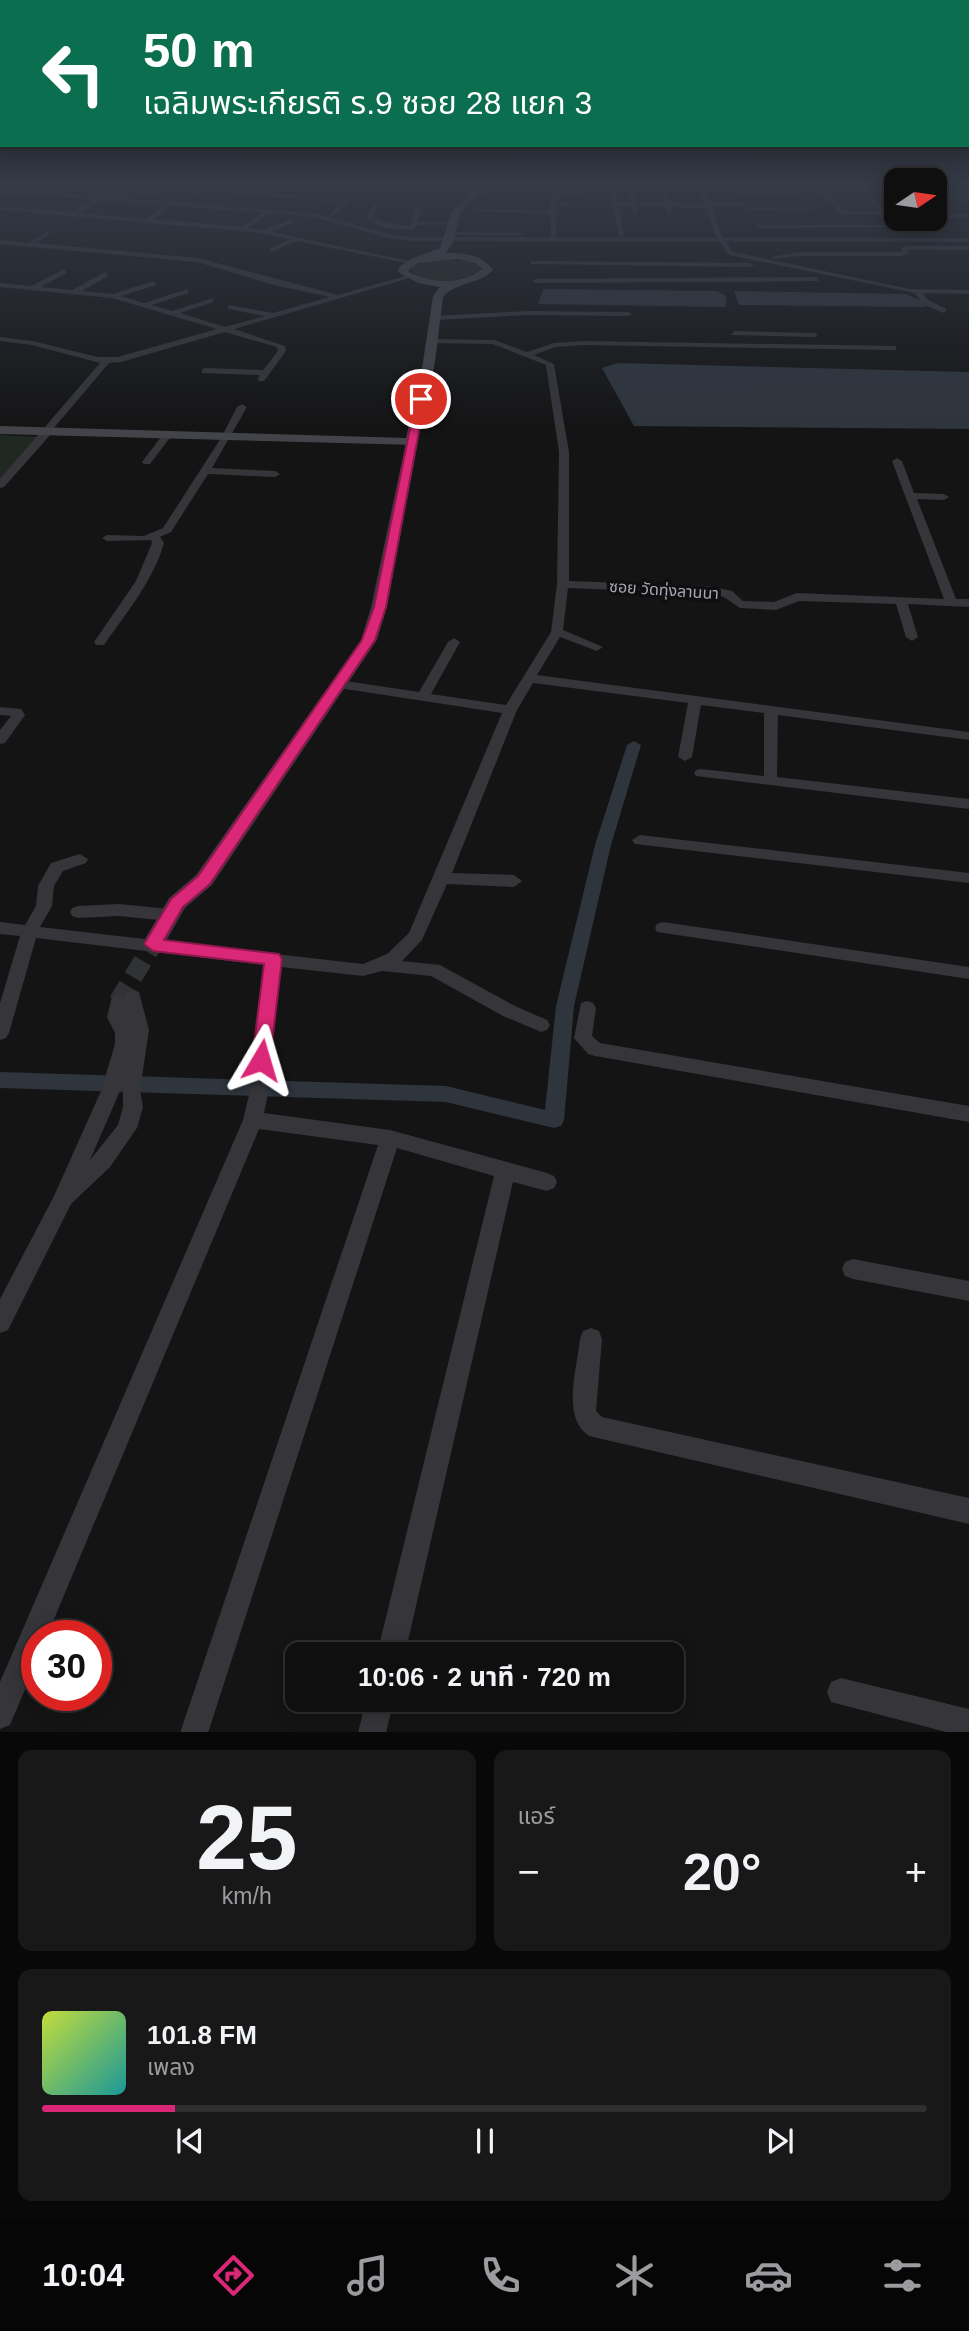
<!DOCTYPE html>
<html lang="th">
<head>
<meta charset="utf-8">
<style>
  :root { --surface:#0f0f10; --page:#181819; --text:#f1f3f6; --muted:#9b9c9f; --line:#2f2f30; --accent:#db2777 }
  body { margin:0; font-family:Arial,"Noto Sans Thai",sans-serif; background:var(--page); color:var(--text); height:100vh; display:flex; flex-direction:column; font-size:26px; white-space:nowrap }
  * { box-sizing:border-box; margin:0 }
  p { font-size:23px; color:var(--muted) }
  .icon { flex:none; width:38px; height:38px; fill:none; stroke:currentColor; stroke-width:2; stroke-linecap:round; stroke-linejoin:round }
  .map { position:relative; height:1732px; overflow:hidden }
  .drawer { display:flex; flex-direction:column; gap:18px; padding:18px; background:#080809; flex:1 }
  .drawer>* { flex:none }
  .banner { position:absolute; left:0px; top:0px; width:970px; height:147px; box-shadow:0 4px 18px #0003,0 0 0 2px var(--line); background:#0b6e4f; color:#fff; overflow:hidden }
  .needle { width:46px; rotate:77deg }
  .controls { position:absolute; left:884px; top:168px; display:grid; gap:14px }
  .controls a { display:grid; place-items:center; width:63px; height:63px; border-radius:14px; background:var(--surface); box-shadow:0 4px 18px #0003,0 0 0 2px var(--line); font-size:35px }
  .speed { position:absolute; left:21px; top:1620px; display:flex; gap:14px; font-size:35px; font-weight:700; text-align:center }
  .speed>* { display:grid; place-content:center; width:91px; height:91px; border-radius:50%; background:var(--surface); box-shadow:0 4px 18px #0003,0 0 0 2px var(--line); line-height:1 }
  .speed .limit { border:10px solid #d22; background:#fff; color:#111 }
  .pin { position:absolute; display:grid; place-items:center; width:60px; height:60px; color:#fff; margin:-30px; border:4px solid #fff; border-radius:50%; box-shadow:0 2px 7px #0007 }
  .me { position:absolute; width:77px; margin:-38px; rotate:7deg; stroke-linejoin:round; filter:drop-shadow(0 0 5px #0008) }
  .turn { display:flex; align-items:center; gap:24px; height:147px; padding:0 28px; font-size:32px }
  .turn .icon { width:91px; height:91px; stroke-width:2.5 }
  .turn b { display:block; font-size:49px; line-height:60px }
  .big { font-size:52px; font-weight:700; line-height:1.1 }
  .drawer .widget { flex:1; display:flex; flex-direction:column; justify-content:center; gap:10px; min-width:0; padding:0 24px; border-radius:14px; background:var(--page) }
  .drawer .dial { align-items:center; gap:0 }
  .dial b { font-size:91px; line-height:1 }
  .song { display:flex; align-items:center; gap:21px }
  .cover { width:84px; height:84px; border-radius:10px; background:linear-gradient(135deg,hsl(70 70% 55%),hsl(180 70% 35%)) }
  .played { height:7px; border-radius:4px; background:linear-gradient(90deg,var(--accent) 15%,var(--line) 15%) }
  .keys { display:flex; justify-content:space-around; direction:ltr }
  .heat { display:flex; justify-content:space-between; align-items:center; font-size:38px; direction:ltr }
  .drawer .tiles { flex:1; display:grid; gap:18px; grid-template-columns:1fr 1fr }
  .widget:last-child { grid-column:span 2 }
  .trip { position:absolute; left:285px; top:1642px; width:399px; height:70px; border-radius:14px; background:var(--surface); box-shadow:0 4px 18px #0003,0 0 0 2px var(--line); font-weight:700; line-height:70px; text-align:center }
  .dock { display:flex; height:112px; justify-content:space-around; align-items:center; background:#060606; color:var(--muted) }
  .dock .icon { width:49px; height:49px }
  .dock .selected { color:var(--accent) }
  .dock b { font-size:32px; color:var(--text) }
  .map>svg:first-child { display:block }
  .green { fill:#202822 }
  .water { fill:#2e353d }
  .lines { fill:none; stroke-linecap:round; stroke-linejoin:round }
  .canal { fill:#2e353d; fill-rule:evenodd }
  .minor-tunnel { stroke:#313235; stroke-width:19; stroke-dasharray:19 10; stroke-linecap:butt }
  .minor { fill:#35353a; fill-rule:evenodd }
  .tertiary { fill:#35353a; fill-rule:evenodd }
  .secondary { fill:#43444a; fill-rule:evenodd }
  .route { fill:#db2777; stroke:#8e194d; stroke-width:2 }
  .labels { text-anchor:middle; dominant-baseline:central; stroke-width:7; stroke-linejoin:round; paint-order:stroke }
  .far-street-label { font-size:16px; fill:#a6a9b5; stroke:#0f0f10 }
</style>
</head>
<body>
<div class="map">
<svg width="969" height="1733" viewBox="0 0 969 1733">
  <rect width="100%" height="100%" fill="#141415"/>
  <path class="green" d="M 447,259 L 471,262 L 480,267 L 480,271 C 461,282 428,286 411,271 C 417,259 434,260 447,259 Z
    M 0,435 L 43,437 L 0,484 Z"/>
  <path class="water" d="M 543,289 L 717,291 L 726,296 L 726,307 L 538,304 Z
    M 734,291 L 906,294 L 921,301 L 926,307 L 739,305 Z
    M 618,363 L 969,372 L 969,429 L 634,426 L 602,368 Z"/>
  <g class="lines">
    <path class="canal" d="M 0,188 L 312,213 L 393,235 L 413,237 L 969,238 L 969,242 L 413,241 L 393,239 L 312,217 L 0,192 Z
      M 634,741 L 641,745 L 611,845 L 574,1006 L 564,1120 L 561,1126 L 554,1128 L 446,1102 L 0,1088 L 0,1072 L 446,1086 L 545,1110 L 556,1006 L 595,845 L 627,745 Z"/>
    <path class="minor-tunnel" d="M 118,1002 L 153,944
      M 258,1093 L 261,1060"/>
    <path class="minor" d="M 18,185 L 62,185 L 53,190 L 23,188 L 0,198 L 0,194 Z
      M 166,185 L 174,185 L 155,195 L 108,196 L 78,213 L 147,219 L 171,199 L 188,195 L 202,185 L 209,185 L 192,197 L 175,201 L 154,219 L 242,227 L 266,210 L 268,213 L 249,228 L 263,230 L 292,219 L 294,222 L 271,232 L 414,262 L 411,264 L 297,241 L 271,252 L 269,249 L 290,239 L 254,232 L 0,210 L 0,206 L 71,212 L 105,193 L 154,191 Z
      M 551,185 L 557,185 L 557,191 L 594,192 L 557,195 L 557,202 L 577,204 L 557,206 L 556,237 L 551,236 L 550,214 L 454,210 L 550,210 Z
      M 609,185 L 615,185 L 618,202 L 630,202 L 626,185 L 632,185 L 636,203 L 664,203 L 659,185 L 665,185 L 670,203 L 704,204 L 698,185 L 704,185 L 710,202 L 746,203 L 744,206 L 712,207 L 721,235 L 733,252 L 910,289 L 969,290 L 969,294 L 923,293 L 928,300 L 947,309 L 944,313 L 922,304 L 915,293 L 729,255 L 715,235 L 706,208 L 671,207 L 672,212 L 669,214 L 665,207 L 637,206 L 638,213 L 635,215 L 630,206 L 619,206 L 624,236 L 619,237 Z
      M 813,185 L 820,185 L 844,211 L 879,211 L 856,185 L 863,185 L 886,212 L 893,227 L 756,228 L 758,225 L 886,225 L 880,215 L 840,214 Z
      M 233,191 L 347,198 L 350,200 L 332,217 L 329,215 L 342,202 L 231,194 Z
      M 738,191 L 799,191 L 802,193 L 736,194 Z
      M 934,196 L 969,197 L 969,201 L 934,200 Z
      M 374,203 L 377,205 L 373,218 L 382,222 L 410,226 L 416,207 L 419,205 L 422,207 L 417,221 L 456,224 L 416,225 L 412,230 C 397,228 375,230 366,216 Z
      M 747,207 L 811,207 L 814,209 L 745,210 Z
      M 934,213 L 969,214 L 969,218 L 934,217 Z
      M 48,231 L 50,234 L 36,243 L 198,258 L 338,295 L 409,275 L 413,277 L 234,329 L 285,346 L 286,351 L 264,381 L 258,381 L 259,375 L 202,373 L 202,369 L 205,368 L 263,370 L 278,351 L 277,347 L 225,332 L 121,362 L 109,363 L 53,429 L 52,433 L 4,487 L 0,488 L 0,479 L 100,363 L 32,345 L 0,341 L 0,337 L 32,341 L 98,357 L 118,357 L 217,329 L 112,298 L 0,287 L 0,283 L 31,286 L 64,269 L 67,273 L 41,287 L 72,290 L 105,272 L 108,276 L 82,291 L 113,294 L 153,281 L 156,285 L 121,296 L 144,303 L 188,289 L 188,293 L 152,305 L 172,311 L 213,298 L 213,302 L 180,313 L 225,327 L 265,316 L 228,309 L 228,305 L 273,313 L 330,297 L 274,285 L 197,262 L 0,244 L 0,240 L 28,243 Z
      M 451,232 L 521,233 L 524,235 L 449,235 Z
      M 907,246 L 969,246 L 969,250 L 908,250 L 908,254 L 901,256 L 800,256 L 774,259 L 771,257 L 800,252 L 901,252 L 902,248 Z
      M 532,261 L 750,263 L 754,265 L 750,267 L 530,264 Z
      M 816,277 L 819,281 L 536,283 L 532,281 L 536,279 Z
      M 529,311 L 628,312 L 632,314 L 628,316 L 529,315 L 433,320 L 429,318 L 433,316 Z
      M 734,331 L 814,333 L 818,335 L 814,337 L 731,335 Z
      M 429,339 L 494,340 L 527,352 L 554,343 L 584,341 L 896,346 L 896,350 L 893,350 L 584,345 L 555,347 L 534,355 L 554,364 L 569,452 L 569,581 L 709,586 L 732,591 L 743,601 L 774,602 L 797,593 L 944,599 L 892,461 L 897,458 L 902,461 L 914,493 L 944,494 L 949,497 L 944,500 L 917,499 L 956,599 L 969,599 L 969,607 L 908,604 L 918,637 L 912,641 L 906,637 L 896,604 L 799,601 L 776,610 L 740,608 L 724,597 L 709,594 L 568,588 L 563,630 L 603,647 L 597,651 L 560,637 L 537,675 L 969,732 L 969,740 L 778,715 L 777,777 L 969,799 L 969,809 L 696,776 L 694,773 L 696,770 L 701,769 L 764,776 L 764,713 L 701,705 L 692,757 L 685,761 L 678,757 L 688,703 L 533,683 L 517,710 L 452,873 L 514,875 L 522,881 L 514,887 L 447,884 L 422,940 L 402,961 L 440,965 L 515,1006 L 547,1020 L 550,1025 L 547,1030 L 541,1032 L 503,1016 L 431,976 L 382,971 L 363,976 L 281,967 L 270,1060 L 268,1065 L 261,1067 L 254,1065 L 252,1060 L 264,965 L 36,938 L 9,1033 L 6,1038 L 0,1040 L 0,1003 L 20,936 L 0,934 L 0,922 L 25,925 L 36,906 L 38,886 L 51,863 L 80,854 L 88,859 L 86,863 L 63,871 L 54,886 L 52,906 L 40,927 L 363,964 L 387,954 L 409,933 L 502,713 L 339,688 L 332,684 L 339,680 L 419,692 L 448,642 L 454,638 L 460,642 L 431,694 L 506,705 L 551,632 L 557,584 L 559,452 L 546,365 L 493,344 L 432,343 Z
      M 242,404 L 247,407 L 212,468 L 275,471 L 280,474 L 275,477 L 208,474 L 171,532 L 160,537 L 164,543 C 153,581 127,612 104,645 L 96,645 L 94,642 L 136,581 L 152,543 L 151,540 L 107,541 L 102,538 L 107,535 L 144,536 L 163,528 L 221,438 L 237,407 Z
      M 164,433 L 172,435 L 150,464 L 144,464 L 142,462 Z
      M 0,707 L 21,709 L 25,715 L 5,743 L 0,744 L 0,730 L 11,716 L 0,715 Z
      M 640,835 L 969,873 L 969,883 L 635,844 L 632,840 Z
      M 119,904 L 169,909 L 175,911 L 177,915 L 175,919 L 169,921 L 119,916 L 78,918 L 72,916 L 70,912 L 72,908 L 78,906 Z
      M 663,922 L 969,967 L 969,979 L 657,932 L 655,928 L 657,924 Z
      M 133,990 L 139,992 L 149,1030 L 140,1090 L 143,1107 L 137,1128 L 110,1167 L 71,1204 L 8,1330 L 0,1333 L 0,1299 L 54,1196 L 101,1091 L 115,1044 L 115,1033 L 107,1017 L 112,997 L 118,995 L 124,997 L 127,992 ZM 123,1084 L 123,1107 L 118,1125 L 90,1160 Z
      M 587,1001 L 593,1003 L 596,1008 L 592,1036 L 600,1043 L 969,1106 L 969,1122 L 595,1056 L 588,1054 L 574,1038 L 581,1003 Z
      M 258,1085 L 265,1087 L 268,1093 L 264,1113 L 390,1130 L 547,1173 L 554,1176 L 557,1182 L 554,1188 L 547,1191 L 513,1182 L 405,1654 L 377,1654 L 494,1176 L 397,1148 L 208,1733 L 180,1733 L 378,1145 L 259,1129 L 47,1636 L 37,1636 L 37,1661 L 10,1725 L 0,1729 L 0,1682 L 243,1120 L 251,1087 Z
      M 853,1259 L 969,1281 L 969,1301 L 853,1279 L 845,1276 L 842,1269 L 845,1262 Z
      M 591,1328 L 599,1331 L 602,1339 L 596,1411 L 602,1417 L 969,1498 L 969,1524 L 589,1436 C 561,1417 577,1369 580,1339 L 583,1331 Z
      M 841,1678 L 969,1709 L 969,1733 L 950,1733 L 831,1702 L 827,1692 L 831,1682 Z
      M 366,1699 L 394,1699 L 386,1733 L 358,1733 Z"/>
    <path class="tertiary" d="M 412,438 L 418,442 L 387,607 L 377,640 L 212,885 L 185,908 L 161,950 L 153,952 L 145,950 L 142,944 L 169,898 L 196,875 L 361,640 L 371,607 L 406,442 Z"/>
    <path class="secondary" d="M 481,185 L 491,185 L 461,211 L 452,245 L 445,253 C 464,253 482,254 493,270 C 479,285 457,281 443,297 L 435,362 L 417,445 L 0,434 L 0,426 L 406,438 L 423,362 L 433,296 L 440,287 L 418,283 L 398,272 L 399,267 L 411,259 L 440,248 L 452,211 ZM 457,259 L 475,263 L 482,269 C 463,285 429,284 408,271 L 418,263 Z"/>
  </g>
  <linearGradient id="sky" x2="0" y2="1"><stop stop-color="#0b0b0c"/><stop offset="0.43" stop-color="#343a46"/><stop offset="1" stop-color="#343a46" stop-opacity="0"/></linearGradient>
  <rect width="969" height="428" fill="url(#sky)"/>
  <path class="route" d="M 421,397 L 425,399 L 386,607 L 375,640 L 210,884 L 183,907 L 164,940 L 279,954 L 282,959 L 270,1060 L 268,1065 L 261,1067 L 254,1065 L 252,1060 L 264,964 L 153,951 L 144,944 L 171,899 L 198,876 L 362,640 L 374,607 L 416,399 Z"/>
  <g class="labels">
    <g class="far-street-label">
      <text transform="translate(664 590) rotate(4)">ซอย วัดทุ่งลานนา</text>
    </g>
  </g>
</svg>
<div class="controls">
<a><svg class="needle" viewBox="-14 -14 28 28"><path d="M0-13l5 13h-10z" fill="#e53935"/><path d="M0 13l5-13h-10z" fill="#9b9c9f"/></svg></a>
</div>
<div class="speed"><div class="limit">30</div></div>
<div class="pin" style="left:421px;top:399px;background:#d93025"><svg class="icon" aria-label="arrive" viewBox="0 0 24 24"><path d="M6 21V4h12l-3 4 3 4H6"/></svg></div>
<svg class="me" style="left:261px;top:1060px" viewBox="-20 -20 40 40"><path d="M0-17L14 15 0 8-14 15z" fill="#db2777" stroke="#fff" stroke-width="4"/></svg>
<div class="trip">10:06 · 2 นาที · 720 m</div>
<div class="banner">
<div class="turn"><svg class="icon" aria-label="left" viewBox="0 0 24 24"><path d="M17 20v-9H6M10 6l-5 5 5 5"/></svg><div><b>50 m</b>เฉลิมพระเกียรติ ร.9 ซอย 28 แยก 3</div></div>
</div>
</div>
<section class="drawer">
<div class="tiles">
<div class="widget dial"><b>25</b><p>km/h</p></div>
<div class="widget"><p>แอร์</p>
<div class="heat"><a>−</a><b class="big">20°</b><a>+</a></div>
</div>
<div class="widget">
<div class="song"><i class="cover"></i><div><b>101.8 FM</b><p>เพลง</p></div></div>
<div class="played"></div>
<div class="keys"><svg class="icon" aria-label="previous" viewBox="0 0 24 24"><path d="M18 5L8 12l10 7zM5 5v14"/></svg><svg class="icon" aria-label="pause" viewBox="0 0 24 24"><path d="M8 5v14M16 5v14"/></svg><svg class="icon" aria-label="next" viewBox="0 0 24 24"><path d="M6 5l10 7-10 7zM19 5v14"/></svg></div>
</div>
</div>
</section>
<nav class="dock">
<b>10:04</b>
<svg class="icon selected" aria-label="directions" viewBox="0 0 24 24"><path d="M12 3l9 9-9 9-9-9zM9 14v-3h6M13 9l2 2-2 2"/></svg>
<svg class="icon" aria-label="music" viewBox="0 0 24 24"><path d="M9 18V5l10-2v13"/><circle cx="6" cy="18" r="3"/><circle cx="16" cy="16" r="3"/></svg>
<svg class="icon" aria-label="phone" viewBox="0 0 24 24"><path d="M5 4h4l2 5-3 2q2 4 5 5l2-3 5 2v4C11 20 4 13 5 4z"/></svg>
<svg class="icon" aria-label="climate" viewBox="0 0 24 24"><path d="M12 3v18M4 7l16 10M4 17L20 7"/></svg>
<svg class="icon" aria-label="car" viewBox="0 0 24 24"><path d="M5 17H2v-5l4-1 3-4h7l3 4 3 1v5h-3M9 17h6M6 11h13"/><circle cx="7" cy="17" r="2"/><circle cx="17" cy="17" r="2"/></svg>
<svg class="icon" aria-label="filters" viewBox="0 0 24 24"><path d="M4 7h16M4 17h16"/><circle cx="9" cy="7" r="2"/><circle cx="15" cy="17" r="2"/></svg>
</nav>
</body>
</html>
